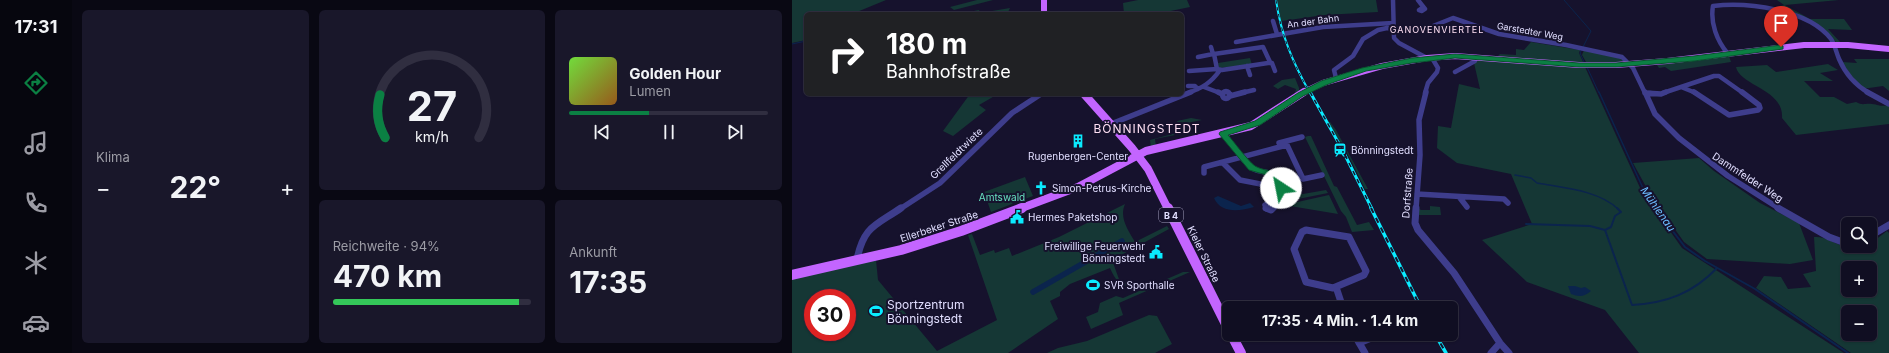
<!DOCTYPE html>
<html lang="de">
<head>
<meta charset="utf-8">
<style>
  :root { --surface:#100e22; --page:#19172a; --text:#f1f3f6; --muted:#9c9ca5; --line:#302e40; --accent:#0b8043 }
  body { margin:0; font-family:Inter,sans-serif; background:var(--page); color:var(--text); height:100vh; display:flex; flex-direction:column; font-size:15px; white-space:nowrap }
  * { box-sizing:border-box; margin:0 }
  p { font-size:13px; color:var(--muted) }
  .icon { flex:none; width:22px; height:22px; fill:none; stroke:currentColor; stroke-width:2; stroke-linecap:round; stroke-linejoin:round }
  .map { position:relative; flex:1; overflow:hidden }
  .drawer { display:flex; flex-direction:column; gap:10px; padding:10px; background:#090813; width:720px }
  .drawer>* { flex:none }
  .hud { position:absolute; left:12px; top:12px; width:380px; height:84px; border-radius:6px; box-shadow:0 1px 3px #0004,0 0 0 1px var(--line); background:#202124; color:#fff; overflow:hidden }
  .fabs { position:absolute; left:1049px; top:217px; display:grid; gap:8px }
  .fabs a { display:grid; place-items:center; width:36px; height:36px; border-radius:6px; background:var(--surface); box-shadow:0 1px 3px #0004,0 0 0 1px var(--line); font-size:20px }
  .speed { position:absolute; left:12px; top:289px; display:flex; gap:8px; font-size:20px; font-weight:700; text-align:center }
  .speed>* { display:grid; place-content:center; width:52px; height:52px; border-radius:50%; background:var(--surface); box-shadow:0 1px 3px #0004,0 0 0 1px var(--line); line-height:1 }
  .speed .limit { border:6px solid #d22; background:#fff; color:#111 }
  .pin { position:absolute; display:grid; place-items:center; width:34px; height:34px; color:#fff; margin:-41px -17px; border-radius:50% 50% 50% 0; rotate:-45deg; box-shadow:0 0 4px #0007 }
  .pin .icon { rotate:45deg }
  .me { position:absolute; width:44px; margin:-22px; rotate:326deg; stroke-linejoin:round; filter:drop-shadow(0 0 3px #0008) }
  .turn { display:flex; align-items:center; gap:14px; height:84px; padding:0 16px; font-size:18px }
  .turn .icon { width:52px; height:52px; stroke-width:2.5 }
  .turn b { display:block; font-size:28px; line-height:34px }
  .big { font-size:30px; font-weight:700; line-height:1.1 }
  .drawer .tile { flex:1; display:flex; flex-direction:column; justify-content:center; gap:6px; min-width:0; padding:0 14px; border-radius:6px; background:var(--page) }
  .drawer .dial { align-items:center; gap:0 }
  .dial svg { height:104px; overflow:visible; fill:none; stroke:var(--line); stroke-width:7; stroke-linecap:round; text-anchor:middle }
  .dial text { fill:var(--text); stroke:none }
  .song { display:flex; align-items:center; gap:12px }
  .cover { width:48px; height:48px; border-radius:6px; background:linear-gradient(135deg,hsl(100 70% 55%),hsl(30 70% 35%)) }
  .played { height:4px; border-radius:2px; background:linear-gradient(90deg,var(--accent) 40%,var(--line) 40%) }
  .keys { display:flex; justify-content:space-around; direction:ltr }
  .heat { display:flex; justify-content:space-between; align-items:center; font-size:22px; direction:ltr }
  .charge { height:6px; border-radius:3px; background:linear-gradient(90deg,#34c759 94%,var(--line) 0) }
  .drawer .tiles { flex:1; display:grid; gap:10px; grid-template-columns:repeat(3,1fr) }
  .tile:first-child { grid-row:span 2 }
  .trip { position:absolute; left:430px; top:301px; width:236px; height:40px; border-radius:6px; background:var(--surface); box-shadow:0 1px 3px #0004,0 0 0 1px var(--line); font-weight:700; line-height:40px; text-align:center }
  main { display:flex; flex:1; min-height:0 }
  .tab-bar { display:flex; flex-direction:column; width:72px; justify-content:space-around; align-items:center; background:#06060e; color:var(--muted) }
  .tab-bar .icon { width:28px; height:28px }
  .tab-bar .active { color:var(--accent) }
  .tab-bar b { font-size:18px; color:var(--text) }
  .map>svg:first-child { display:block }
  .green { fill:#153735; fill-rule:evenodd }
  .water { fill:#0b244d }
  .lines { fill:none; stroke-linecap:round; stroke-linejoin:round }
  .stream-far2 { stroke:#0b244d; stroke-width:1 }
  .stream-far1 { stroke:#0b244d; stroke-width:1.5 }
  .stream { stroke:#0b244d; stroke-width:2 }
  .canal { stroke:#0b244d; stroke-width:5.5 }
  .minor-far2 { stroke:#3e3d8c; stroke-width:4.5 }
  .minor-far1 { stroke:#3e3d8c; stroke-width:5.5 }
  .minor { stroke:#3e3d8c; stroke-width:7 }
  .major-far2 { stroke:#c365ff; stroke-width:6 }
  .major-far1 { stroke:#c365ff; stroke-width:8 }
  .major { stroke:#c365ff; stroke-width:10 }
  .rail-far2-casing { stroke:#0aebff; stroke-width:2 }
  .rail-far1-casing { stroke:#0aebff; stroke-width:3 }
  .rail-casing { stroke:#0aebff; stroke-width:3.5 }
  .rail-far2 { stroke:#16122d; stroke-width:1; stroke-dasharray:3.5; stroke-linecap:butt }
  .rail-far1 { stroke:#16122d; stroke-width:1.5; stroke-dasharray:4.5; stroke-linecap:butt }
  .rail { stroke:#16122d; stroke-width:2; stroke-dasharray:5.5; stroke-linecap:butt }
  .route { fill:#0b8043; stroke:#07532c }
  .labels { text-anchor:middle; dominant-baseline:central; stroke-width:4; stroke-linejoin:round; paint-order:stroke }
  .far-street-label { font-size:9px; fill:#e1deff; stroke:#16122d }
  .far-neighbourhood-label { font-size:9px; letter-spacing:1px; fill:#ffe0f4; stroke:#16122d }
  .shield { fill:#16122d; stroke:#a4a1c0; stroke-width:1 }
  .shield-label { font-size:9px; font-weight:bold; fill:#e1deff }
  .poi-label { font-size:10px; fill:#e1deff; stroke:#16122d; text-anchor:start }
  .street-label { font-size:10px; fill:#e1deff; stroke:#16122d }
  .park-label { font-size:10px; fill:#67e2c1; stroke:#16122d }
  .water-label { font-size:11px; font-style:italic; fill:#6cbdff; stroke:#16122d }
  .quarter-label { font-size:12px; letter-spacing:1px; fill:#ffe0f4; stroke:#16122d }
  .near-poi-label { font-size:12px; fill:#e1deff; stroke:#16122d; text-anchor:start }
</style>
</head>
<body>
<main>
<nav class="tab-bar">
<b>17:31</b>
<svg class="icon active" aria-label="directions" viewBox="0 0 24 24"><path d="M12 3l9 9-9 9-9-9zM9 14v-3h6M13 9l2 2-2 2"/></svg>
<svg class="icon" aria-label="music" viewBox="0 0 24 24"><path d="M9 18V5l10-2v13"/><circle cx="6" cy="18" r="3"/><circle cx="16" cy="16" r="3"/></svg>
<svg class="icon" aria-label="phone" viewBox="0 0 24 24"><path d="M5 4h4l2 5-3 2q2 4 5 5l2-3 5 2v4C11 20 4 13 5 4z"/></svg>
<svg class="icon" aria-label="climate" viewBox="0 0 24 24"><path d="M12 3v18M4 7l16 10M4 17L20 7"/></svg>
<svg class="icon" aria-label="car" viewBox="0 0 24 24"><path d="M5 17H2v-5l4-1 3-4h7l3 4 3 1v5h-3M9 17h6M6 11h13"/><circle cx="7" cy="17" r="2"/><circle cx="17" cy="17" r="2"/></svg>
</nav>
<section class="drawer">
<div class="tiles">
<div class="tile"><p>Klima</p>
<div class="heat"><a>−</a><b class="big">22°</b><a>+</a></div>
</div>
<div class="tile dial"><svg viewBox="0 0 100 80">
<path d="M14 69A42 42 0 1 1 86 69"/>
<path d="M14 69A42 42 0 0 1 10 36" stroke="#0b8043"/>
<text x="50" y="56" font-size="32" font-weight="700">27</text>
<text x="50" y="72" font-size="11">km/h</text>
</svg></div>
<div class="tile">
<div class="song"><i class="cover"></i><div><b>Golden Hour</b><p>Lumen</p></div></div>
<div class="played"></div>
<div class="keys"><svg class="icon" aria-label="previous" viewBox="0 0 24 24"><path d="M18 5L8 12l10 7zM5 5v14"/></svg><svg class="icon" aria-label="pause" viewBox="0 0 24 24"><path d="M8 5v14M16 5v14"/></svg><svg class="icon" aria-label="next" viewBox="0 0 24 24"><path d="M6 5l10 7-10 7zM19 5v14"/></svg></div>
</div>
<div class="tile"><p>Reichweite · 94%</p><b class="big">470 km</b><div class="charge"></div></div>
<div class="tile"><p>Ankunft</p><b class="big">17:35</b></div>
</div>
</section>
<div class="map">
<svg width="1097" height="353" viewBox="0 0 1097 353">
  <rect width="100%" height="100%" fill="#16122d"/>
  <path class="green" d="M 0,0 L 94,0 L 60,14 L 56,11 L 47,14 L 14,14 L 14,40 L 0,43 Z
    M 185,0 L 201,0 L 162,10 L 158,7 Z
    M 346,0 L 395,0 L 398,7 L 364,14 L 332,14 L 331,3 Z
    M 485,0 L 584,0 L 586,12 L 532,15 L 490,21 L 491,32 Z
    M 985,0 L 1047,0 L 993,5 L 1018,19 L 1052,19 L 1060,30 L 1036,29 L 1049,43 L 1045,43 C 1030,28 1009,17 989,7 L 988,6 L 992,5 Z
    M 218,8 L 215,14 L 166,14 L 187,10 L 188,13 Z
    M 739,42 L 788,50 L 787,53 L 792,64 L 704,58 L 708,54 L 724,55 L 724,49 L 732,50 Z
    M 792,50 L 828,58 L 833,63 L 794,62 L 790,55 Z
    M 937,56 L 939,62 L 879,71 L 873,67 L 867,68 L 865,65 Z
    M 458,58 L 460,65 L 427,68 L 426,63 Z
    M 1062,59 L 1097,59 L 1097,91 L 1091,86 L 1070,89 L 1061,79 L 1050,62 L 1065,63 Z
    M 687,60 L 793,67 L 849,190 L 890,248 L 1052,353 L 847,353 L 813,310 L 735,282 L 690,240 L 740,224 L 719,174 L 665,163 L 645,148 L 646,126 L 659,128 L 667,84 L 688,89 L 682,63 Z
    M 1036,64 L 1046,70 L 1028,73 L 1041,81 L 1012,81 L 1028,97 L 1042,97 L 1055,104 L 1064,102 C 1071,106 1073,103 1080,104 C 1088,105 1089,107 1097,105 L 1097,124 L 1004,135 L 990,118 C 992,89 948,86 944,67 L 975,65 L 984,72 Z
    M 503,78 L 507,88 L 507,93 L 503,93 L 504,89 L 493,85 L 486,89 L 481,86 L 490,80 Z
    M 178,94 L 206,94 L 187,105 L 194,110 L 161,136 L 151,131 Z
    M 399,118 L 410,120 L 385,125 L 388,134 L 363,139 L 364,147 L 359,148 L 358,140 L 384,133 L 382,125 L 386,124 L 385,121 Z
    M 536,122 L 538,122 L 544,130 L 576,189 L 573,189 L 555,153 Z
    M 516,136 L 519,136 L 542,186 L 545,187 L 565,225 L 577,222 L 582,230 L 560,232 L 554,217 L 549,211 L 513,137 Z
    M 907,158 L 922,171 L 968,203 L 1007,223 L 1021,260 L 998,264 L 915,259 L 892,242 L 858,194 L 841,163 Z
    M 233,177 L 241,196 L 230,200 L 229,195 L 226,196 L 220,204 L 199,212 L 192,192 Z
    M 492,190 L 511,194 L 534,190 L 536,193 L 491,202 L 486,200 Z
    M 537,195 L 546,214 L 492,205 Z
    M 333,204 C 327,218 336,230 343,242 L 375,226 L 377,229 L 320,260 L 328,282 L 351,284 C 333,290 325,285 318,268 L 278,284 L 268,292 L 268,296 L 258,301 L 266,319 L 216,353 L 0,353 L 0,279 L 84,260 L 86,280 L 145,351 L 205,320 L 176,235 L 180,234 L 188,255 L 202,250 L 203,253 L 217,248 L 220,256 L 267,237 ZM 21,298 L 55,298 L 55,332 L 21,332 Z
    M 638,206 L 648,207 L 649,215 L 625,215 L 626,208 L 629,210 L 638,210 Z
    M 1095,231 L 1097,233 L 1097,353 L 1059,353 L 964,288 L 972,276 L 989,277 L 996,289 L 1019,287 L 1011,274 L 1024,271 L 1022,237 C 1033,236 1039,242 1049,245 C 1059,247 1068,246 1078,246 L 1078,244 ZM 1056,268 L 1078,268 L 1078,290 L 1056,290 ZM 1056,312 L 1078,312 L 1078,334 L 1056,334 Z
    M 391,272 L 398,272 L 327,303 L 331,315 L 299,329 L 294,317 L 306,312 L 308,303 L 324,296 L 331,298 Z
    M 357,315 L 365,316 L 380,344 L 363,353 L 255,353 L 266,348 L 295,341 Z"/>
  <path class="water" d="M 426,196 L 449,206 L 458,203 L 462,207 C 448,211 429,214 422,198 Z
    M 776,286 L 783,286 L 789,288 L 793,287 L 799,291 C 792,297 787,297 779,294 Z"/>
  <g class="lines">
    <path class="stream-far2" d="M 772,0 L 799,31 L 788,53 L 792,62
      M 0,44 L 14,41
      M 795,67 L 807,93"/>
    <path class="stream-far1" d="M 807,92 L 850,186 L 864,209
      M 723,175 L 739,178 L 745,183 C 771,188 806,190 826,209"/>
    <path class="stream" d="M 825,208 L 829,212 L 823,216 L 819,227 L 813,230 L 840,305 C 875,303 901,293 925,268
      M 863,208 L 893,247 L 913,261 L 963,289 L 1056,353
      M 734,224 L 798,226 L 813,230"/>
    <path class="canal" d="M 241,292 L 330,241"/>
    <path class="minor-far2" d="M 601,0 L 602,38 L 607,43 L 635,58
      M 626,0 L 633,9 L 630,11 L 627,10 L 630,8
      M 481,21 L 485,34
      M 444,42 L 531,27 L 601,23
      M 471,47 L 478,62 L 476,63 L 430,70 L 425,69 L 422,54 Z
      M 936,54 C 925,41 918,23 921,6 C 955,2 1016,9 1039,39 C 1043,45 1044,52 1047,59 C 1053,73 1063,85 1077,93
      M 406,57 L 421,54 L 419,47
      M 477,63 L 480,63 L 483,71
      M 455,66 L 458,75
      M 397,71 L 425,69
      M 663,72 L 683,61 L 684,57
      M 544,78 L 542,70 L 561,56 L 571,39 L 586,30 L 595,28 L 618,30 L 636,28 L 661,18 L 707,34 L 774,45 L 830,57 L 841,68 L 853,93
      M 396,86 L 403,86 L 406,89
      M 412,87 L 428,93
      M 889,87 L 904,93
      M 889,87 L 922,76 L 927,76 L 951,93
      M 396,93 C 410,88 419,83 428,70
      M 449,93 L 462,90
      M 633,93 L 636,83 L 645,72 L 646,68 L 640,58
      M 853,93 L 859,93
      M 871,93 L 889,87"/>
    <path class="minor-far1" d="M430.5 95a3.5 3.5 0 1 1 7 0a3.5 3.5 0 1 1-7 0Z
      M 426,92 L 430,94
      M 853,92 L 863,114 L 887,138 L 936,176 L 988,209
      M 902,92 L 937,115 L 966,110 L 968,108 L 967,105 L 950,92
      M 1075,92 L 1097,104
      M 853,93 L 869,94 L 874,92
      M 438,96 L 453,92
      M 319,124 L 399,92
      M 431,133 C 438,141 452,163 460,168 C 473,176 483,166 489,188 L 483,200 L 479,202
      M 487,143 L 510,137
      M 431,163 L 448,180 L 489,188
      M 412,173 L 412,167 L 495,145 L 511,179 L 503,178 L 487,181
      M 511,179 L 530,175
      M 625,194 L 712,199 L 716,203
      M 668,198 L 675,207
      M 479,202 L 483,204 L 483,207 L 480,209
      M 108,209 L 148,183 L 220,113 L 249,94
      M 475,209 L 473,205 L 479,202
      M 624,209 L 628,155 L 627,120 L 634,92"/>
    <path class="minor" d="M 474,208 L 479,210 L 481,208
      M 624,208 L 623,223 L 626,230 L 662,273 L 708,343 L 717,353
      M 986,208 L 1037,237 L 1056,244
      M 514,230 L 557,237 L 574,271 L 572,275 L 541,288 L 514,282 L 502,249 L 510,232 Z
      M 1078,236 L 1097,225
      M 65,259 C 72,226 83,226 109,208
      M 544,287 L 551,308
      M 562,334 L 573,353
      M 567,343 L 589,334
      M 699,353 L 708,343"/>
    <path class="major-far2" d="M 252,0 L 252,14
      M 510,93 L 531,83 L 590,66 L 635,58 L 663,56 L 787,65 L 824,65 L 875,61 L 1012,45 L 1056,45 L 1097,49"/>
    <path class="major-far1" d="M 292,94 L 340,148 L 356,169 L 376,209
      M 227,209 L 286,187 L 354,151 L 459,126 L 512,92"/>
    <path class="major" d="M 376,208 L 437,330
      M 0,275 L 109,250 L 169,231 L 230,208
      M 439,334 L 449,353"/>
    <g class="rail-far2-casing">
      <path id="rail-far2" d="M 484,0 C 489,35 501,63 518,93"/>
    </g>
    <g class="rail-far1-casing">
      <path id="rail-far1" d="M 518,92 L 550,149 L 580,209"/>
    </g>
    <g class="rail-casing">
      <path id="rail" d="M 579,208 L 629,308
        M 643,334 L 654,353"/>
    </g>
    <use href="#rail-far2" class="rail-far2"/>
    <use href="#rail-far1" class="rail-far1"/>
    <use href="#rail" class="rail"/>
  </g>
  <path class="route" d="M 989,45 L 991,46 L 991,49 L 902,61 L 824,67 L 787,67 L 663,58 L 620,63 L 574,71 L 534,85 L 511,96 L 468,125 L 436,135 C 442,142 456,161 463,166 C 477,174 488,166 493,188 L 489,191 L 485,190 L 478,176 L 457,170 L 427,134 L 428,132 L 463,121 L 506,93 L 529,81 L 570,68 L 620,58 L 663,54 L 787,63 L 824,63 L 902,56 Z"/>
  <defs>
    <g id="building-bare" transform="scale(1.08)"><path d="M-4-6H4V6H1V3H-1V6H-4ZM-2.5-4.3h1.7v1.8h-1.7ZM.8-4.3h1.7v1.8H.8ZM-2.5-1h1.7V.8h-1.7ZM.8-1h1.7V.8H.8Z" fill="#0aebff" stroke="#16122d" stroke-width="2.5" paint-order="stroke"/></g>
    <g id="station-bare" transform="scale(1.08)"><path d="M-3-6H3Q5-6 5-4V2Q5 4 3 4L4.5 6H3L1.5 4h-3L-3 6H-4.5L-3 4Q-5 4-5 2V-4Q-5-6-3-6ZM-3.5-4v3h7v-3ZM-3.5 1v1.5H-2V1ZM2 1v1.5H3.5V1Z" fill="#0aebff" stroke="#16122d" stroke-width="2.5" paint-order="stroke"/></g>
    <g id="church-bare" transform="scale(1.08)"><path d="M-1.2-6h2.4v3.5h3.3v2.4h-3.3V6h-2.4V-.1h-3.3v-2.4h3.3Z" fill="#0aebff" stroke="#16122d" stroke-width="2.5" paint-order="stroke"/></g>
    <g id="civic-bare" transform="scale(1.08)"><path d="M-.6-6.5H3V-4.5H.6V-3L4-1V1h2V6H-6V1h2V-1L-.6-3ZM-1.2 2.5V6h2.4V2.5Z" fill="#0aebff" stroke="#16122d" stroke-width="2.5" paint-order="stroke"/></g>
    <g id="stadium-bare" transform="scale(1.08)"><path d="M0-5a6.5 5 0 1 0 0 10a6.5 5 0 1 0 0-10ZM-3.5-1.8h7v3.6h-7Z" fill="#0aebff" stroke="#16122d" stroke-width="2.5" paint-order="stroke"/></g>
  </defs>
  <g fill-rule="evenodd">
    <use href="#building-bare" x="286" y="141"/>
    <use href="#station-bare" x="548" y="150"/>
    <use href="#church-bare" x="249" y="188"/>
    <use href="#civic-bare" x="225" y="217"/>
    <use href="#civic-bare" x="364" y="252"/>
    <use href="#stadium-bare" x="301" y="285"/>
    <use href="#stadium-bare" x="84" y="311"/>
  </g>
  <g class="labels">
    <g class="far-street-label">
      <text transform="translate(521 21) rotate(-8)">An der Bahn</text>
      <text transform="translate(738 31) rotate(10)">Garstedter Weg</text>
    </g>
    <g class="far-neighbourhood-label">
      <text x="645" y="29">GANOVENVIERTEL</text>
    </g>
    <rect class="shield" x="367" y="208" width="24" height="14" rx="3"/>
    <g class="shield-label">
      <text x="379" y="215">B 4</text>
    </g>
    <g class="poi-label">
      <text x="559" y="150">Bönningstedt</text>
      <text x="286" y="156" text-anchor="middle">Rugenbergen-Center</text>
      <text x="260" y="188">Simon-Petrus-Kirche</text>
      <text x="236" y="217">Hermes Paketshop</text>
      <text x="353" y="246" text-anchor="end">Freiwillige Feuerwehr<tspan x="353" dy="12">Bönningstedt</tspan></text>
      <text x="312" y="285">SVR Sporthalle</text>
    </g>
    <g class="street-label">
      <text transform="translate(164 153) rotate(-44)">Grellfeldtwiete</text>
      <text transform="translate(956 177) rotate(33)">Dammfelder Weg</text>
      <text transform="translate(615 193) rotate(-86)">Dorfstraße</text>
      <text transform="translate(147 226) rotate(-18)">Ellerbeker Straße</text>
      <text transform="translate(412 254) rotate(64)">Kieler Straße</text>
    </g>
    <g class="park-label">
      <text x="210" y="197">Amtswald</text>
    </g>
    <g class="water-label">
      <text transform="translate(866 209) rotate(55)">Mühlenau</text>
    </g>
    <g class="quarter-label">
      <text x="355" y="128">BÖNNINGSTEDT</text>
    </g>
    <g class="near-poi-label">
      <text x="95" y="304">Sportzentrum<tspan x="95" dy="14">Bönningstedt</tspan></text>
    </g>
  </g>
</svg>
<div class="fabs">
<a><svg class="icon" aria-label="search" viewBox="0 0 24 24"><circle cx="10" cy="10" r="6"/><path d="M15 15l6 6"/></svg></a>
<a>+</a>
<a>−</a>
</div>
<div class="speed"><div class="limit">30</div></div>
<div class="pin" style="left:989px;top:47px;background:#d93025"><svg class="icon" aria-label="arrive" viewBox="0 0 24 24"><path d="M6 21V4h12l-3 4 3 4H6"/></svg></div>
<svg class="me" style="left:489px;top:188px" viewBox="-20 -20 40 40"><circle r="19" fill="#fff"/><path d="M0-13L10 11 0 6-10 11z" fill="#0b8043"/></svg>
<div class="trip">17:35 · 4 Min. · 1.4 km</div>
<div class="hud">
<div class="turn"><svg class="icon" aria-label="right" viewBox="0 0 24 24"><path d="M7 20v-9h11M14 6l5 5-5 5"/></svg><div><b>180 m</b>Bahnhofstraße</div></div>
</div>
</div>
</main>
</body>
</html>
